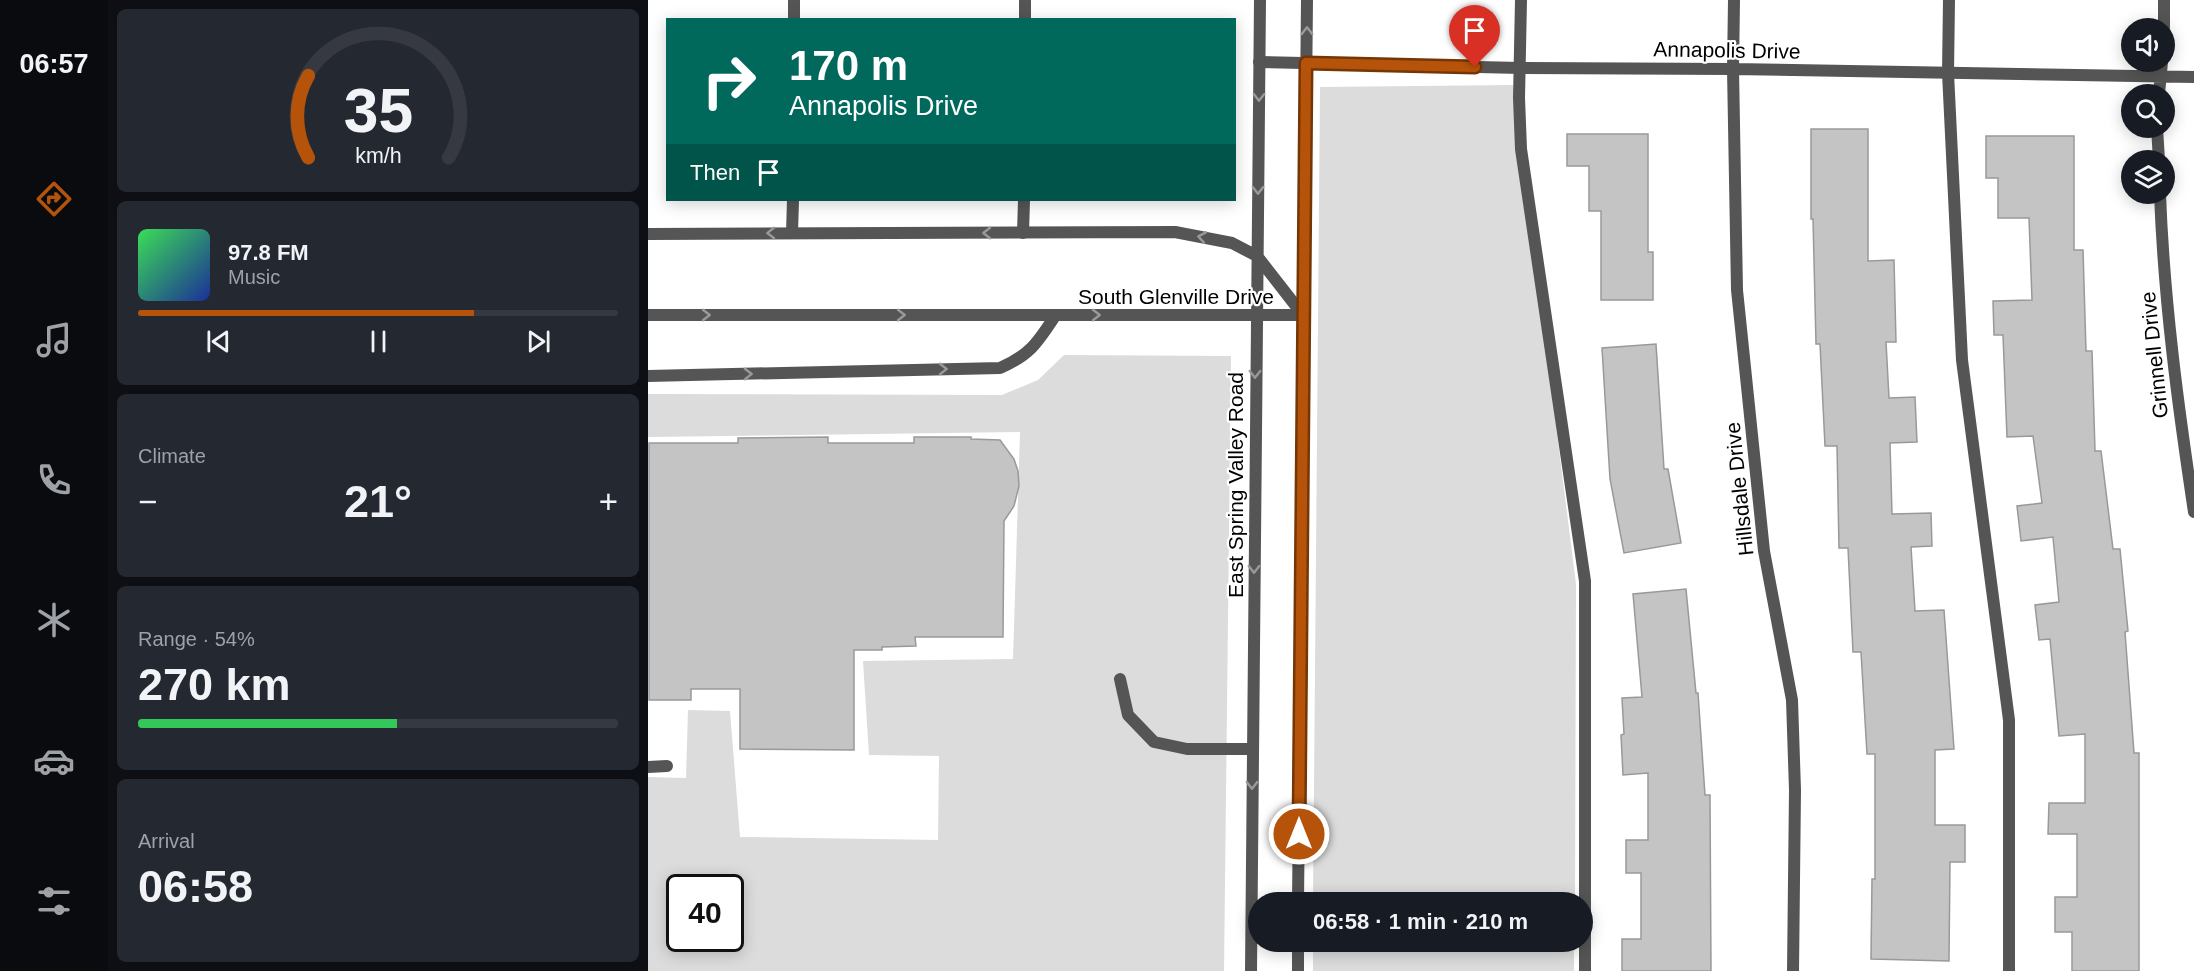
<!DOCTYPE html>
<html lang="en">
<head>
<meta charset="utf-8">
<style>
  :root { --surface:#171b24; --page:#242831; --text:#f1f3f6; --muted:#9ea1a6; --line:#363941; --accent:#b45309 }
  body { margin:0; font-family:Arial,sans-serif; background:var(--page); color:var(--text); height:100vh; display:flex; flex-direction:column; font-size:22px; white-space:nowrap }
  * { box-sizing:border-box; margin:0 }
  p { font-size:20px; color:var(--muted) }
  .icon { flex:none; width:33px; height:33px; fill:none; stroke:currentColor; stroke-width:2; stroke-linecap:round; stroke-linejoin:round }
  .map { position:relative; flex:1; overflow:hidden }
  .panel { display:flex; flex-direction:column; gap:9px; padding:9px; background:#0d0f14; width:540px }
  .panel>* { flex:none }
  .banner { position:absolute; left:18px; top:18px; width:570px; height:183px; border-radius:0px; box-shadow:0 3px 15px #0003; background:#00695c; color:#fff; overflow:hidden }
  .controls { position:absolute; left:1473px; top:18px; display:grid; gap:12px }
  .controls a { display:grid; place-items:center; width:54px; height:54px; border-radius:50%; background:var(--surface); box-shadow:0 3px 15px #0003; font-size:30px }
  .speed { position:absolute; left:18px; top:874px; display:flex; gap:12px; font-size:30px; font-weight:700; text-align:center }
  .speed>* { display:grid; place-content:center; width:78px; height:78px; border-radius:50%; background:var(--surface); box-shadow:0 3px 15px #0003; line-height:1 }
  .speed .limit { border:3px solid #111; border-radius:9px; background:#fff; color:#111 }
  .pin { position:absolute; display:grid; place-items:center; width:51px; height:51px; color:#fff; margin:-62px -26px; border-radius:50% 50% 50% 0; rotate:-45deg; box-shadow:0 0 6px #0007 }
  .pin .icon { rotate:45deg }
  .me { position:absolute; width:66px; margin:-33px; rotate:0deg; stroke-linejoin:round; filter:drop-shadow(0 0 4px #0008) }
  .turn { display:flex; align-items:center; gap:21px; height:126px; padding:0 24px; font-size:27px }
  .turn .icon { width:78px; height:78px; stroke-width:2.5 }
  .turn b { display:block; font-size:42px; line-height:51px }
  .then { display:flex; align-items:center; height:57px; padding:0 24px; background:#0003; gap:12px; font-size:22px }
  .big { font-size:45px; font-weight:600; line-height:1.1 }
  .panel .widget { flex:1; display:flex; flex-direction:column; justify-content:center; gap:9px; min-width:0; padding:0 21px; border-radius:9px; background:var(--page) }
  .panel .dial { align-items:center; gap:0 }
  .dial svg { height:156px; overflow:visible; fill:none; stroke:var(--line); stroke-width:7; stroke-linecap:round; text-anchor:middle }
  .dial text { fill:var(--text); stroke:none }
  .song { display:flex; align-items:center; gap:18px }
  .cover { width:72px; height:72px; border-radius:9px; background:linear-gradient(135deg,hsl(130 70% 55%),hsl(230 70% 35%)) }
  .played { height:6px; border-radius:3px; background:linear-gradient(90deg,var(--accent) 70%,var(--line) 70%) }
  .keys { display:flex; justify-content:space-around; direction:ltr }
  .heat { display:flex; justify-content:space-between; align-items:center; font-size:33px; direction:ltr }
  .charge { height:9px; border-radius:4px; background:linear-gradient(90deg,#34c759 54%,var(--line) 0) }
  .trip { position:absolute; left:600px; top:892px; width:345px; height:60px; border-radius:30px; background:var(--surface); box-shadow:0 3px 15px #0003; font-weight:600; line-height:60px; text-align:center }
  main { display:flex; flex:1; min-height:0 }
  .tabs { display:flex; flex-direction:column; width:108px; justify-content:space-around; align-items:center; background:#090b0e; color:var(--muted) }
  .tabs .icon { width:42px; height:42px }
  .tabs .on { color:var(--accent) }
  .tabs b { font-size:27px; color:var(--text) }
  .map>svg:first-child { display:block }
  .green { fill:#dcdcdc; fill-rule:evenodd }
  .building { fill:#c4c4c4; stroke:#999; stroke-width:1.5 }
  .lines { fill:none; stroke-linecap:round; stroke-linejoin:round }
  .service { stroke:#555; stroke-width:12 }
  .minor { stroke:#555; stroke-width:12 }
  .tertiary { stroke:#555; stroke-width:12 }
  .oneway { stroke:#999 }
  .route-casing { stroke:#753606; stroke-width:15 }
  .route { stroke:#b45309; stroke-width:10 }
  .labels { text-anchor:middle; dominant-baseline:central; stroke-width:4.5; stroke-linejoin:round; paint-order:stroke }
  .street-label { font-size:21px; fill:#000; stroke:#fff }
</style>
</head>
<body>
<main>
<nav class="tabs">
<b>06:57</b>
<svg class="icon on" aria-label="directions" viewBox="0 0 24 24"><path d="M12 3l9 9-9 9-9-9zM9 14v-3h6M13 9l2 2-2 2"/></svg>
<svg class="icon" aria-label="music" viewBox="0 0 24 24"><path d="M9 18V5l10-2v13"/><circle cx="6" cy="18" r="3"/><circle cx="16" cy="16" r="3"/></svg>
<svg class="icon" aria-label="phone" viewBox="0 0 24 24"><path d="M5 4h4l2 5-3 2q2 4 5 5l2-3 5 2v4C11 20 4 13 5 4z"/></svg>
<svg class="icon" aria-label="climate" viewBox="0 0 24 24"><path d="M12 3v18M4 7l16 10M4 17L20 7"/></svg>
<svg class="icon" aria-label="car" viewBox="0 0 24 24"><path d="M5 17H2v-5l4-1 3-4h7l3 4 3 1v5h-3M9 17h6M6 11h13"/><circle cx="7" cy="17" r="2"/><circle cx="17" cy="17" r="2"/></svg>
<svg class="icon" aria-label="filters" viewBox="0 0 24 24"><path d="M4 7h16M4 17h16"/><circle cx="9" cy="7" r="2"/><circle cx="15" cy="17" r="2"/></svg>
</nav>
<section class="panel">
<div class="widget dial"><svg viewBox="0 0 100 80">
<path d="M14 69A42 42 0 1 1 86 69"/>
<path d="M14 69A42 42 0 0 1 14 27" stroke="#b45309"/>
<text x="50" y="56" font-size="32" font-weight="700">35</text>
<text x="50" y="72" font-size="11">km/h</text>
</svg></div>
<div class="widget">
<div class="song"><i class="cover"></i><div><b>97.8 FM</b><p>Music</p></div></div>
<div class="played"></div>
<div class="keys"><svg class="icon" aria-label="previous" viewBox="0 0 24 24"><path d="M18 5L8 12l10 7zM5 5v14"/></svg><svg class="icon" aria-label="pause" viewBox="0 0 24 24"><path d="M8 5v14M16 5v14"/></svg><svg class="icon" aria-label="next" viewBox="0 0 24 24"><path d="M6 5l10 7-10 7zM19 5v14"/></svg></div>
</div>
<div class="widget"><p>Climate</p>
<div class="heat"><a>−</a><b class="big">21°</b><a>+</a></div>
</div>
<div class="widget"><p>Range · 54%</p><b class="big">270 km</b><div class="charge"></div></div>
<div class="widget"><p>Arrival</p><b class="big">06:58</b></div>
</section>
<div class="map">
<svg width="1546" height="971" viewBox="0 0 1546 971">
  <rect width="100%" height="100%" fill="#fff"/>
  <path class="green" d="M 865,85 L 928,584 L 927,903 L 665,903 L 672,87 Z
    M 416,355 L 583,356 L 576,971 L 0,971 L 0,777 L 38,778 L 40,710 L 82,711 L 92,837 L 290,840 L 291,756 L 221,755 L 215,661 L 365,659 L 372,432 L 0,437 L 0,394 L 354,395 L 390,380 ZM 32,888 L 82,888 L 82,939 L 32,939 Z
    M 665,942 L 926,942 L 926,971 L 665,971 Z"/>
  <path class="building" d="M 1163,129 L 1220,129 L 1220,261 L 1246,260 L 1248,342 L 1238,342 L 1241,398 L 1267,397 L 1269,442 L 1242,443 L 1244,514 L 1283,513 L 1284,546 L 1263,547 L 1267,611 L 1296,610 L 1306,749 L 1287,750 L 1287,825 L 1317,825 L 1317,862 L 1302,862 L 1301,961 L 1223,959 L 1224,879 L 1227,879 L 1227,754 L 1219,754 L 1213,652 L 1205,652 L 1200,548 L 1191,548 L 1189,446 L 1177,446 L 1172,344 L 1168,344 L 1165,219 L 1163,219 Z
    M 919,134 L 1000,134 L 1000,252 L 1005,252 L 1005,300 L 953,300 L 953,211 L 941,211 L 941,166 L 919,166 Z
    M 1338,136 L 1426,136 L 1426,250 L 1435,250 L 1438,351 L 1444,351 L 1447,451 L 1453,451 L 1465,549 L 1472,549 L 1480,631 L 1477,632 L 1486,753 L 1491,753 L 1491,971 L 1424,971 L 1424,932 L 1407,932 L 1407,897 L 1429,897 L 1429,834 L 1400,834 L 1401,803 L 1437,803 L 1437,734 L 1411,736 L 1402,639 L 1391,640 L 1387,605 L 1411,602 L 1405,537 L 1373,541 L 1369,506 L 1394,503 L 1385,436 L 1359,437 L 1355,335 L 1346,335 L 1345,301 L 1384,300 L 1381,218 L 1350,218 L 1350,178 L 1338,178 Z
    M 1008,344 L 1016,469 L 1020,469 L 1033,543 L 976,553 L 962,479 L 954,348 Z
    M 180,437 L 180,443 L 266,443 L 266,437 L 323,437 L 323,439 L 352,440 L 366,459 L 370,471 L 371,486 L 366,506 L 356,521 L 355,637 L 267,637 L 268,646 L 234,647 L 234,650 L 206,650 L 206,750 L 92,749 L 92,689 L 43,689 L 43,700 L 1,700 L 1,443 L 90,443 L 90,438 Z
    M 1038,589 L 1048,693 L 1050,693 L 1057,795 L 1062,795 L 1063,971 L 974,971 L 974,939 L 993,939 L 993,873 L 978,873 L 978,840 L 1000,840 L 1000,773 L 975,775 L 973,735 L 976,734 L 974,698 L 994,697 L 985,594 Z"/>
  <g class="lines">
    <path class="service" d="M 873,0 L 871,98 L 873,149 L 937,581 L 937,971
      M 1301,0 L 1300,73 L 1314,360 L 1361,720 L 1361,971
      M 377,20 L 377,0
      M 375,233 L 376,200
      M 0,376 L 352,368 C 382,355 390,342 407,316
      M 472,679 L 480,715 L 506,742 L 539,749 L 605,749
      M 0,767 L 19,766"/>
    <path class="minor" d="M 1086,0 L 1085,69 L 1089,290 L 1116,551 L 1144,700 L 1147,790 L 1145,971
      M 146,20 L 146,0
      M 1516,28 L 1516,0
      M 611,62 L 873,68 L 1085,69 L 1546,77
      M 1511,94 L 1514,62
      M 1509,128 L 1511,160
      M 1512,194 C 1516,301 1530,406 1546,512
      M 144,233 L 145,200"/>
    <path class="tertiary" d="M 0,234 L 527,232 L 584,243 L 609,256 L 655,315
      M 0,315 L 655,315
      M 650,903 L 659,0
      M 603,971 L 612,0
      M 650,971 L 650,942"/>
  </g>
  <defs><path id="oneway-chevron" d="M-2-3.5L2.5 0L-2 3.5" fill="none" stroke-width="1.6" stroke-linecap="round" stroke-linejoin="round" transform="scale(1.5)"/></defs>
  <g class="oneway">
    <use href="#oneway-chevron" transform="translate(659 31) rotate(-90)"/>
    <use href="#oneway-chevron" transform="translate(611 97) rotate(91)"/>
    <use href="#oneway-chevron" transform="translate(610 190) rotate(91)"/>
    <use href="#oneway-chevron" transform="translate(123 233) rotate(179)"/>
    <use href="#oneway-chevron" transform="translate(339 233) rotate(-180)"/>
    <use href="#oneway-chevron" transform="translate(554 237) rotate(-170)"/>
    <use href="#oneway-chevron" transform="translate(58 315)"/>
    <use href="#oneway-chevron" transform="translate(253 315)"/>
    <use href="#oneway-chevron" transform="translate(448 315)"/>
    <use href="#oneway-chevron" transform="translate(295 369) rotate(-1)"/>
    <use href="#oneway-chevron" transform="translate(100 374) rotate(-1)"/>
    <use href="#oneway-chevron" transform="translate(607 374) rotate(90)"/>
    <use href="#oneway-chevron" transform="translate(606 569) rotate(90)"/>
    <use href="#oneway-chevron" transform="translate(604 785) rotate(90)"/>
  </g>
  <g class="lines">
    <g class="route-casing">
      <path id="route" d="M 651,834 L 658,63 L 827,67"/>
    </g>
    <use href="#route" class="route"/>
  </g>
  <g class="labels">
    <g class="street-label">
      <text transform="translate(1079 50) rotate(1)">Annapolis Drive</text>
      <text x="528" y="296">South Glenville Drive</text>
      <text transform="translate(1506 355) rotate(-96)">Grinnell Drive</text>
      <text transform="translate(587 485) rotate(-90)">East Spring Valley Road</text>
      <text transform="translate(1091 489) rotate(-96)">Hillsdale Drive</text>
    </g>
  </g>
</svg>
<div class="controls">
<a><svg class="icon" aria-label="sound" viewBox="0 0 24 24"><path d="M4 9h4l5-4v14l-5-4H4zM17 9q2 3 0 6"/></svg></a>
<a><svg class="icon" aria-label="search" viewBox="0 0 24 24"><circle cx="10" cy="10" r="6"/><path d="M15 15l6 6"/></svg></a>
<a><svg class="icon" aria-label="layers" viewBox="0 0 24 24"><path d="M12 4l9 5-9 5-9-5zM3 14l9 5 9-5"/></svg></a>
</div>
<div class="speed"><div class="limit">40</div></div>
<div class="pin" style="left:827px;top:67px;background:#d93025"><svg class="icon" aria-label="arrive" viewBox="0 0 24 24"><path d="M6 21V4h12l-3 4 3 4H6"/></svg></div>
<svg class="me" style="left:651px;top:834px" viewBox="-20 -20 40 40"><circle r="17" fill="#b45309" stroke="#fff" stroke-width="3"/><path d="M0-11L8 9 0 5-8 9z" fill="#fff"/></svg>
<div class="trip">06:58 · 1 min · 210 m</div>
<div class="banner">
<div class="turn"><svg class="icon" aria-label="right" viewBox="0 0 24 24"><path d="M7 20v-9h11M14 6l5 5-5 5"/></svg><div><b>170 m</b>Annapolis Drive</div></div>
<div class="then">Then<svg class="icon" aria-label="arrive" viewBox="0 0 24 24"><path d="M6 21V4h12l-3 4 3 4H6"/></svg></div>
</div>
</div>
</main>
</body>
</html>
